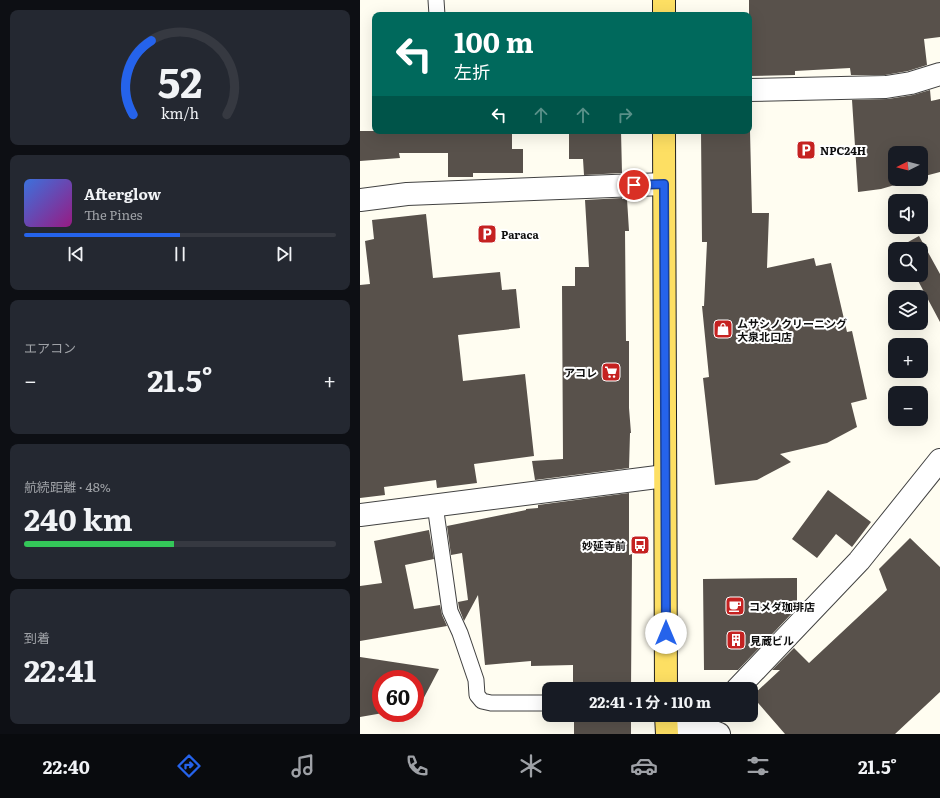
<!DOCTYPE html>
<html lang="ja">
<head>
<meta charset="utf-8">
<style>
  :root { --surface:#171b24; --page:#242831; --text:#f1f3f6; --muted:#9ea1a6; --line:#363941; --accent:#2563eb }
  body { margin:0; font-family:Literata,"Noto Sans JP",serif; background:var(--page); color:var(--text); height:100vh; display:flex; flex-direction:column; font-size:15px; white-space:nowrap }
  * { box-sizing:border-box; margin:0 }
  p { font-size:13px; color:var(--muted) }
  .icon { flex:none; width:22px; height:22px; fill:none; stroke:currentColor; stroke-width:2; stroke-linecap:round; stroke-linejoin:round }
  .map { position:relative; flex:1; overflow:hidden }
  .panel { display:flex; flex-direction:column; gap:10px; padding:10px; background:#0d0f14; width:360px }
  .panel>* { flex:none }
  .guide { position:absolute; left:12px; top:12px; width:380px; height:122px; border-radius:8px; box-shadow:0 4px 16px #0002; background:#00695c; color:#fff; overflow:hidden }
  .needle { width:26px; rotate:264deg }
  .controls { position:absolute; left:528px; top:146px; display:grid; gap:8px }
  .controls a { display:grid; place-items:center; width:40px; height:40px; border-radius:8px; background:var(--surface); box-shadow:0 4px 16px #0002; font-size:20px }
  .speed { position:absolute; left:12px; top:670px; display:flex; gap:8px; font-size:20px; font-weight:700; text-align:center }
  .speed>* { display:grid; place-content:center; width:52px; height:52px; border-radius:50%; background:var(--surface); box-shadow:0 4px 16px #0002; line-height:1 }
  .speed .limit { border:6px solid #d22; background:#fff; color:#111 }
  .pin { position:absolute; display:grid; place-items:center; width:34px; height:34px; color:#fff; margin:-17px; border:2px solid #fff; border-radius:50%; box-shadow:0 1px 4px #0007 }
  .me { position:absolute; width:44px; margin:-22px; rotate:0deg; stroke-linejoin:round; filter:drop-shadow(0 0 3px #0008) }
  .turn { display:flex; align-items:center; gap:14px; height:84px; padding:0 16px; font-size:18px }
  .turn .icon { width:52px; height:52px; stroke-width:2.5 }
  .turn b { display:block; font-size:28px; line-height:34px }
  .lanes { display:flex; align-items:center; height:38px; padding:0 16px; background:#0003; justify-content:center; gap:20px; direction:ltr }
  .lanes .off { opacity:.35 }
  .big { font-size:30px; font-weight:700; line-height:1.1 }
  .panel .tile { flex:1; display:flex; flex-direction:column; justify-content:center; gap:6px; min-width:0; padding:0 14px; border-radius:8px; background:var(--page) }
  .panel .dial { align-items:center; gap:0 }
  .dial svg { height:104px; overflow:visible; fill:none; stroke:var(--line); stroke-width:7; stroke-linecap:round; text-anchor:middle }
  .dial text { fill:var(--text); stroke:none }
  .song { display:flex; align-items:center; gap:12px }
  .cover { width:48px; height:48px; border-radius:6px; background:linear-gradient(135deg,hsl(220 70% 55%),hsl(310 70% 35%)) }
  .played { height:4px; border-radius:2px; background:linear-gradient(90deg,var(--accent) 50%,var(--line) 50%) }
  .keys { display:flex; justify-content:space-around; direction:ltr }
  .heat { display:flex; justify-content:space-between; align-items:center; font-size:22px; direction:ltr }
  .charge { height:6px; border-radius:3px; background:linear-gradient(90deg,#34c759 48%,var(--line) 0) }
  .trip { position:absolute; left:182px; top:682px; width:216px; height:40px; border-radius:8px; background:var(--surface); box-shadow:0 4px 16px #0002; font-weight:700; line-height:40px; text-align:center }
  .dock { display:flex; height:64px; justify-content:space-around; align-items:center; background:#090b0e; color:var(--muted) }
  .dock .icon { width:28px; height:28px }
  .dock .current { color:var(--accent) }
  .dock b { font-size:18px; color:var(--text) }
  main { display:flex; flex:1; min-height:0 }
  .map>svg:first-child { display:block }
  .building { fill:#58514b }
  .lines { fill:none; stroke-linecap:round; stroke-linejoin:round }
  .service-casing { stroke:#424242; stroke-width:17 }
  .minor-casing { stroke:#424242; stroke-width:24 }
  .primary-casing { stroke:#202020; stroke-width:24 }
  .service { stroke:#fff; stroke-width:15 }
  .minor { stroke:#fff; stroke-width:22 }
  .primary { stroke:#fddf63; stroke-width:22 }
  .route-casing { stroke:#184099; stroke-width:10 }
  .route { stroke:#2563eb; stroke-width:7 }
  .labels { text-anchor:middle; dominant-baseline:central; stroke-width:4; stroke-linejoin:round; paint-order:stroke }
  .poi-label { font-size:11px; font-weight:bold; fill:#0f0f0f; stroke:#fff; text-anchor:start }
</style>
</head>
<body>
<main>
<section class="panel">
<div class="tile dial"><svg viewBox="0 0 100 80">
<path d="M14 69A42 42 0 1 1 86 69"/>
<path d="M14 69A42 42 0 0 1 28 12" stroke="#2563eb"/>
<text x="50" y="56" font-size="32" font-weight="700">52</text>
<text x="50" y="72" font-size="11">km/h</text>
</svg></div>
<div class="tile">
<div class="song"><i class="cover"></i><div><b>Afterglow</b><p>The Pines</p></div></div>
<div class="played"></div>
<div class="keys"><svg class="icon" aria-label="previous" viewBox="0 0 24 24"><path d="M18 5L8 12l10 7zM5 5v14"/></svg><svg class="icon" aria-label="pause" viewBox="0 0 24 24"><path d="M8 5v14M16 5v14"/></svg><svg class="icon" aria-label="next" viewBox="0 0 24 24"><path d="M6 5l10 7-10 7zM19 5v14"/></svg></div>
</div>
<div class="tile"><p>エアコン</p>
<div class="heat"><a>−</a><b class="big">21.5°</b><a>+</a></div>
</div>
<div class="tile"><p>航続距離 · 48%</p><b class="big">240 km</b><div class="charge"></div></div>
<div class="tile"><p>到着</p><b class="big">22:41</b></div>
</section>
<div class="map">
<svg width="580" height="734" viewBox="0 0 580 734">
  <rect width="100%" height="100%" fill="#fffdf1"/>
  <path class="building" d="M 389,0 L 580,0 L 580,37 L 564,39 L 567,65 L 548,71 L 525,75 L 491,75 L 490,68 L 435,71 L 435,75 L 389,76 Z
    M 570,90 L 571,101 L 580,99 L 580,172 L 561,177 L 561,153 L 535,153 L 535,179 L 555,179 L 521,189 L 498,192 L 492,100 L 528,99 L 553,95 Z
    M 0,131 L 152,131 L 152,149 L 163,149 L 163,173 L 113,173 L 113,177 L 88,177 L 88,153 L 39,153 L 40,158 L 0,161 Z
    M 209,131 L 261,131 L 262,173 L 224,175 L 223,159 L 209,159 Z
    M 341,131 L 390,131 L 392,213 L 409,213 L 407,268 L 454,258 L 456,266 L 471,263 L 487,332 L 492,331 L 507,399 L 491,403 L 497,427 L 467,443 L 420,454 L 431,462 L 397,480 L 355,485 L 343,378 L 349,377 L 342,306 L 344,306 L 347,242 L 342,242 Z
    M 262,198 L 262,199 L 267,199 L 269,231 L 265,231 L 266,341 L 269,341 L 269,408 L 271,433 L 270,433 L 269,468 L 175,480 L 172,461 L 203,459 L 202,286 L 215,286 L 215,267 L 229,267 L 225,200 Z
    M 66,214 L 73,278 L 140,272 L 142,290 L 156,289 L 160,328 L 98,335 L 103,381 L 165,374 L 174,456 L 114,464 L 117,483 L 77,488 L 76,480 L 24,487 L 25,495 L 0,498 L 0,285 L 10,284 L 5,241 L 14,239 L 12,220 Z
    M 559,236 L 580,274 L 580,322 L 555,275 L 561,275 L 561,249 L 540,249 L 539,247 Z
    M 468,490 L 511,522 L 492,547 L 476,534 L 457,558 L 432,539 Z
    M 269,493 L 269,555 L 272,554 L 271,689 L 213,689 L 213,665 L 171,666 L 171,661 L 125,665 L 118,595 L 104,621 L 99,608 L 98,602 L 108,600 L 102,553 L 91,555 L 87,526 L 166,510 L 166,509 L 178,508 L 178,505 Z
    M 69,530 L 74,559 L 45,565 L 54,609 L 80,605 L 82,615 L 87,626 L 0,641 L 0,586 L 22,583 L 14,541 Z
    M 550,538 L 580,567 L 580,692 L 535,734 L 425,734 L 392,696 L 420,670 L 412,670 L 434,648 L 449,663 L 527,590 L 519,569 Z
    M 437,578 L 437,608 L 378,670 L 344,670 L 343,579 Z
    M 0,657 L 79,669 L 59,707 L 55,707 L 55,679 L 21,679 L 21,713 L 23,713 L 0,717 Z
    M 214,715 L 271,715 L 271,734 L 214,734 Z"/>
  <g class="lines">
    <g class="service-casing">
      <path id="service" d="M 76,0 L 77,15
        M 75,505 L 90,611 L 100,633 L 116,680 L 117,695 L 122,701 L 131,703 L 189,703"/>
    </g>
    <g class="minor-casing">
      <path id="minor" d="M 389,90 L 526,87 L 551,83 L 580,74
        M 0,200 L 47,194 L 304,184
        M 0,515 L 305,476
        M 377,689 L 499,561 L 580,460
        M 307,728 L 344,728 L 359,734"/>
    </g>
    <g class="primary-casing">
      <path id="primary" d="M 304,0 L 304,15
        M 304,131 L 306,689
        M 306,715 L 307,734"/>
    </g>
    <use href="#service" class="service"/>
    <use href="#minor" class="minor"/>
    <use href="#primary" class="primary"/>
  </g>
  <g class="lines">
    <g class="route-casing">
      <path id="route" d="M 274,185 L 304,184 L 306,633"/>
    </g>
    <use href="#route" class="route"/>
  </g>
  <defs>
    <g id="parking-square" transform="scale(1)"><rect x="-9" y="-9" width="18" height="18" rx="4" fill="#c52221" stroke="#fff"/><path d="M-3.5-5.5H1a3.5 3.5 0 0 1 0 7H-1V5.5H-3.5ZM-1-3.4V-.6H.8a1.4 1.4 0 0 0 0-2.8Z" fill="#fff"/></g>
    <g id="shop-square" transform="scale(1)"><rect x="-9" y="-9" width="18" height="18" rx="4" fill="#c52221" stroke="#fff"/><path d="M-5-2.5h2.3a2.7 3.5 0 0 1 5.4 0H5L5.5 6h-11ZM-1.5-2.5h3a1.5 2.3 0 0 0-3 0Z" fill="#fff"/></g>
    <g id="supermarket-square" transform="scale(1)"><rect x="-9" y="-9" width="18" height="18" rx="4" fill="#c52221" stroke="#fff"/><path d="M-6-5.5h2.5l.6 2H6L4.5 2H-2.5L-4.4-4H-6ZM-1.5 3.2a1.3 1.3 0 1 0 .1 0ZM3 3.2a1.3 1.3 0 1 0 .1 0Z" fill="#fff"/></g>
    <g id="bus-square" transform="scale(1)"><rect x="-9" y="-9" width="18" height="18" rx="4" fill="#c52221" stroke="#fff"/><path d="M-5-6H5V4H4V6H2V4H-2V6H-4V4H-5ZM-3.5-4V0h7V-4ZM-3.5 1.2v1.5H-2V1.2ZM2 1.2v1.5H3.5V1.2Z" fill="#fff"/></g>
    <g id="cafe-square" transform="scale(1)"><rect x="-9" y="-9" width="18" height="18" rx="4" fill="#c52221" stroke="#fff"/><path d="M-5.5-4.5H6V0H3Q3 3.5 0 3.5H-2.5Q-5.5 3.5-5.5 0ZM3-3.2v2h1.7v-2ZM-6 4.5H4V6H-6Z" fill="#fff"/></g>
    <g id="building-square" transform="scale(1)"><rect x="-9" y="-9" width="18" height="18" rx="4" fill="#c52221" stroke="#fff"/><path d="M-4-6H4V6H1V3H-1V6H-4ZM-2.5-4.3h1.7v1.8h-1.7ZM.8-4.3h1.7v1.8H.8ZM-2.5-1h1.7V.8h-1.7ZM.8-1h1.7V.8H.8Z" fill="#fff"/></g>
  </defs>
  <g fill-rule="evenodd">
    <use href="#parking-square" x="446" y="150"/>
    <use href="#parking-square" x="127" y="234"/>
    <use href="#shop-square" x="363" y="329"/>
    <use href="#supermarket-square" x="251" y="372"/>
    <use href="#bus-square" x="280" y="545"/>
    <use href="#cafe-square" x="375" y="606"/>
    <use href="#building-square" x="376" y="640"/>
  </g>
  <g class="labels">
    <g class="poi-label">
      <text x="460" y="150">NPC24H</text>
      <text x="141" y="234">Paraca</text>
      <text x="377" y="323">ムサシノクリーニング<tspan x="377" dy="13">大泉北口店</tspan></text>
      <text x="237" y="372" text-anchor="end">アコレ</text>
      <text x="266" y="545" text-anchor="end">妙延寺前</text>
      <text x="389" y="606">コメダ珈琲店</text>
      <text x="390" y="640">見蔵ビル</text>
    </g>
  </g>
</svg>
<div class="controls">
<a><svg class="needle" viewBox="-14 -14 28 28"><path d="M0-13l5 13h-10z" fill="#e53935"/><path d="M0 13l5-13h-10z" fill="#9ea1a6"/></svg></a>
<a><svg class="icon" aria-label="sound" viewBox="0 0 24 24"><path d="M4 9h4l5-4v14l-5-4H4zM17 9q2 3 0 6"/></svg></a>
<a><svg class="icon" aria-label="search" viewBox="0 0 24 24"><circle cx="10" cy="10" r="6"/><path d="M15 15l6 6"/></svg></a>
<a><svg class="icon" aria-label="layers" viewBox="0 0 24 24"><path d="M12 4l9 5-9 5-9-5zM3 14l9 5 9-5"/></svg></a>
<a>+</a>
<a>−</a>
</div>
<div class="speed"><div class="limit">60</div></div>
<div class="pin" style="left:274px;top:185px;background:#d93025"><svg class="icon" aria-label="arrive" viewBox="0 0 24 24"><path d="M6 21V4h12l-3 4 3 4H6"/></svg></div>
<svg class="me" style="left:306px;top:633px" viewBox="-20 -20 40 40"><circle r="19" fill="#fff"/><path d="M0-13L10 11 0 6-10 11z" fill="#2563eb"/></svg>
<div class="trip">22:41 · 1 分 · 110 m</div>
<div class="guide">
<div class="turn"><svg class="icon" aria-label="left" viewBox="0 0 24 24"><path d="M17 20v-9H6M10 6l-5 5 5 5"/></svg><div><b>100 m</b>左折</div></div>
<div class="lanes"><svg class="icon" aria-label="left" viewBox="0 0 24 24"><path d="M17 20v-9H6M10 6l-5 5 5 5"/></svg><svg class="icon off" aria-label="ahead" viewBox="0 0 24 24"><path d="M12 20V5M6 11l6-6 6 6"/></svg><svg class="icon off" aria-label="ahead" viewBox="0 0 24 24"><path d="M12 20V5M6 11l6-6 6 6"/></svg><svg class="icon off" aria-label="right" viewBox="0 0 24 24"><path d="M7 20v-9h11M14 6l5 5-5 5"/></svg></div>
</div>
</div>
</main>
<nav class="dock">
<b>22:40</b>
<svg class="icon current" aria-label="directions" viewBox="0 0 24 24"><path d="M12 3l9 9-9 9-9-9zM9 14v-3h6M13 9l2 2-2 2"/></svg>
<svg class="icon" aria-label="music" viewBox="0 0 24 24"><path d="M9 18V5l10-2v13"/><circle cx="6" cy="18" r="3"/><circle cx="16" cy="16" r="3"/></svg>
<svg class="icon" aria-label="phone" viewBox="0 0 24 24"><path d="M5 4h4l2 5-3 2q2 4 5 5l2-3 5 2v4C11 20 4 13 5 4z"/></svg>
<svg class="icon" aria-label="climate" viewBox="0 0 24 24"><path d="M12 3v18M4 7l16 10M4 17L20 7"/></svg>
<svg class="icon" aria-label="car" viewBox="0 0 24 24"><path d="M5 17H2v-5l4-1 3-4h7l3 4 3 1v5h-3M9 17h6M6 11h13"/><circle cx="7" cy="17" r="2"/><circle cx="17" cy="17" r="2"/></svg>
<svg class="icon" aria-label="filters" viewBox="0 0 24 24"><path d="M4 7h16M4 17h16"/><circle cx="9" cy="7" r="2"/><circle cx="15" cy="17" r="2"/></svg>
<b>21.5°</b>
</nav>
</body>
</html>
